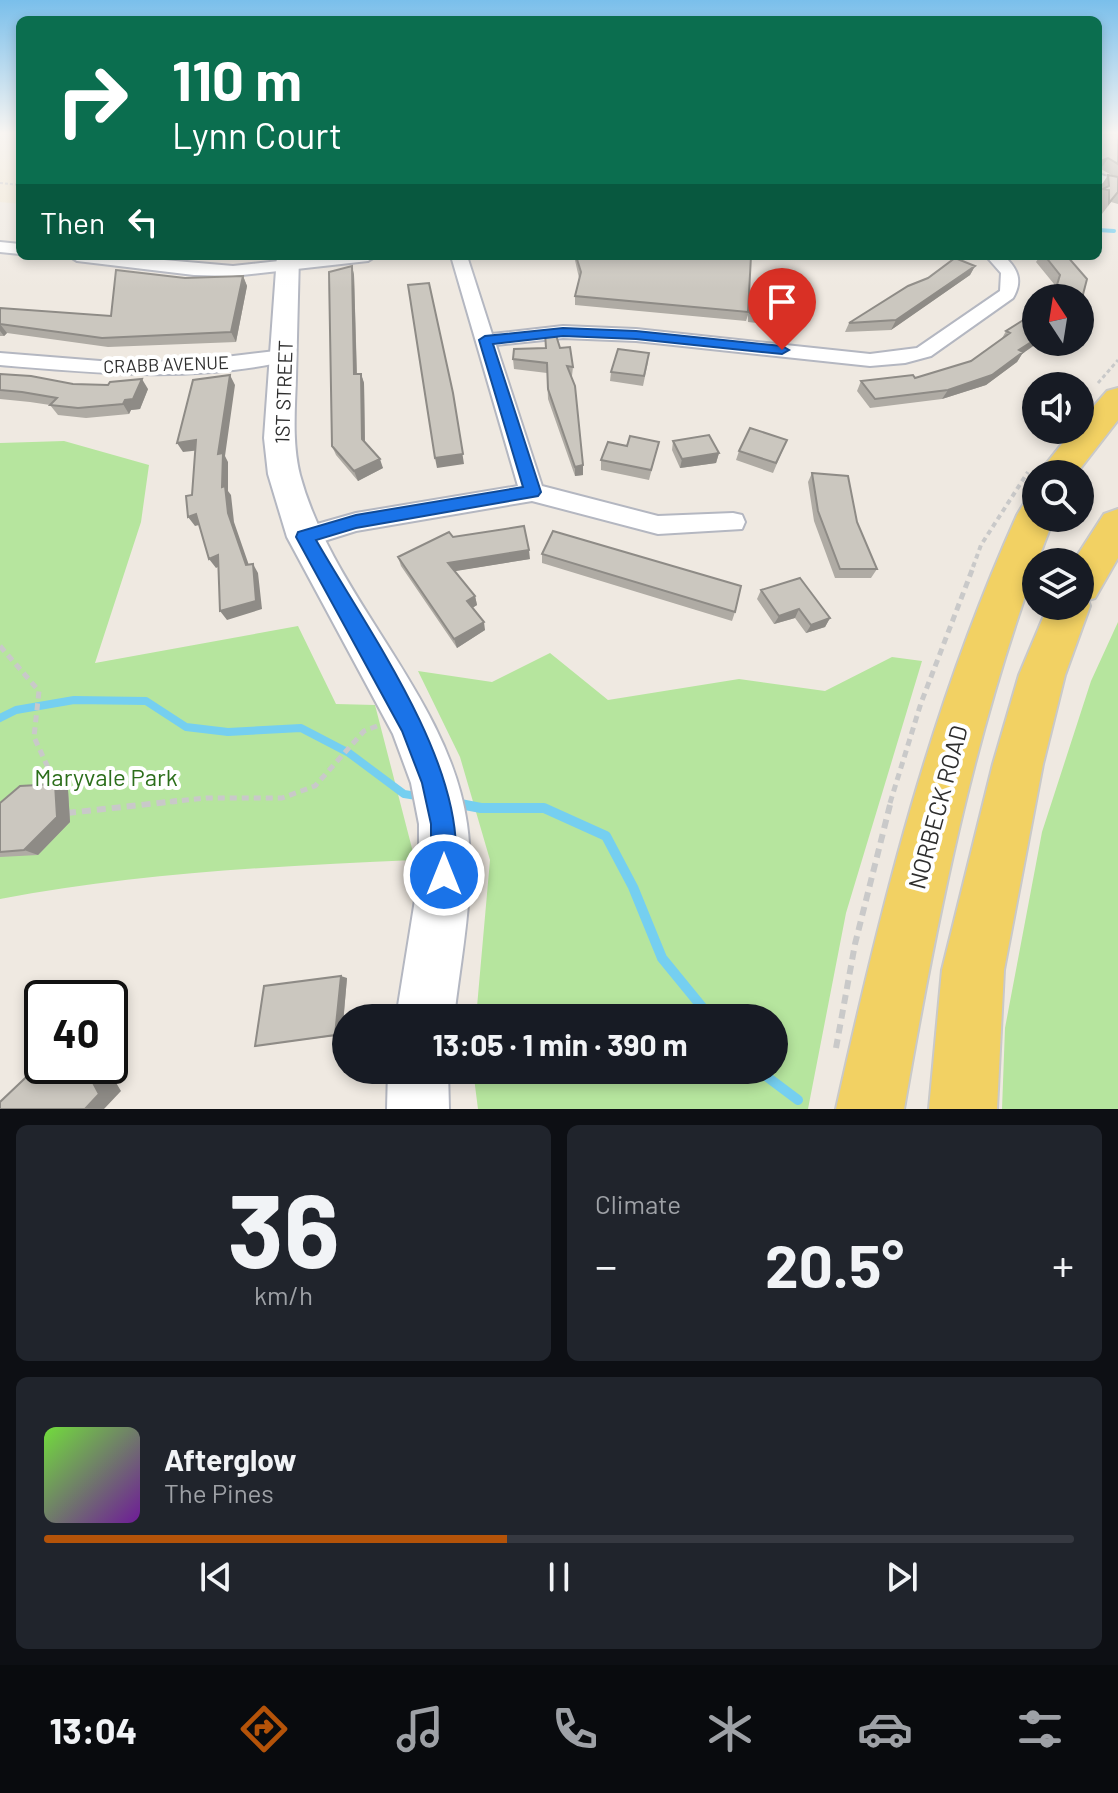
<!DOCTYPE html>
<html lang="en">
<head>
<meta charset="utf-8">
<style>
  :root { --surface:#171b24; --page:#20242c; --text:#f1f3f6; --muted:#9ea1a6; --line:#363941; --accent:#b45309 }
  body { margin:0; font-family:Barlow,sans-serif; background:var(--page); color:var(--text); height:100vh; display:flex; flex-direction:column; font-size:30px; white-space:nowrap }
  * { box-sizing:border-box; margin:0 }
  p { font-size:26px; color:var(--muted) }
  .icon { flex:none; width:44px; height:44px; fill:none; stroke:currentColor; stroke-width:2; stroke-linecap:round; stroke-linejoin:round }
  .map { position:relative; height:1109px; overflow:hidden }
  .details { display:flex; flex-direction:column; gap:16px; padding:16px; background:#0d0f14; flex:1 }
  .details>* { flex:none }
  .banner { position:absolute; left:16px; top:16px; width:1086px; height:244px; border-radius:12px; box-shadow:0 4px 12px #0003; background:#0b6e4f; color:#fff; overflow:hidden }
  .needle { width:52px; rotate:348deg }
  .tools { position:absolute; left:1022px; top:284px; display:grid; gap:16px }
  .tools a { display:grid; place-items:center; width:72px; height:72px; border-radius:50%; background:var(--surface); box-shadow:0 4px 12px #0003; font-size:40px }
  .speed { position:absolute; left:24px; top:980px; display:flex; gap:16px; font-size:40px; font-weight:700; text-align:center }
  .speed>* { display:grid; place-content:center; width:104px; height:104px; border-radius:50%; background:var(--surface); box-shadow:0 4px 12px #0003; line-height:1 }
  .speed .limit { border:4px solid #111; border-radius:12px; background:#fff; color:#111 }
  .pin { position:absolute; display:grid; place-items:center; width:68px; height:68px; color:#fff; margin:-82px -34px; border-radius:50% 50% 50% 0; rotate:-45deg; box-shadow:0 0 8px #0007 }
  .pin .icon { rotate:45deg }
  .me { position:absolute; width:88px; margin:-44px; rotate:0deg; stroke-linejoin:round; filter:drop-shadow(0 0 6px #0008) }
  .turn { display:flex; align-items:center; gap:28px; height:168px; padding:0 24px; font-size:36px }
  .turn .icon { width:104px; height:104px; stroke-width:2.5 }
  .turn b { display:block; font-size:56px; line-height:68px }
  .then { display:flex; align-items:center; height:76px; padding:0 24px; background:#0003; gap:16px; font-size:30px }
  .big { font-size:60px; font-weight:700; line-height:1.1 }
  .details .widget { flex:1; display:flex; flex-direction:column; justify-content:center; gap:12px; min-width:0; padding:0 28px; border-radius:12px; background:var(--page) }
  .details .dial { align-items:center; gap:0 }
  .dial b { font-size:104px; line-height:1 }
  .song { display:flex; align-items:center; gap:24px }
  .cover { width:96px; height:96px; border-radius:12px; background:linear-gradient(135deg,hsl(100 70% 55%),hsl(280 70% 35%)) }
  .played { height:8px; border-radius:4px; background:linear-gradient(90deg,var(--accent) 45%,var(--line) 45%) }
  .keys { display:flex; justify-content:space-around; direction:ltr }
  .heat { display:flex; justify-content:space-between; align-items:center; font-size:44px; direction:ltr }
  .details .tiles { flex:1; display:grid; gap:16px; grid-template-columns:1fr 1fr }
  .widget:last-child { grid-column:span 2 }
  .trip { position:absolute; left:332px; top:1004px; width:456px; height:80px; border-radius:40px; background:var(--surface); box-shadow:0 4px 12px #0003; font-weight:700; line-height:80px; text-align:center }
  .tab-bar { display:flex; height:128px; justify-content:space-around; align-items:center; background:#090b0e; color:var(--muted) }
  .tab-bar .icon { width:56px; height:56px }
  .tab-bar .selected { color:var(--accent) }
  .tab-bar b { font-size:36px; color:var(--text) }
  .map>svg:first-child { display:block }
  .education { fill:#f0e6d1 }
  .green { fill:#b6e59e }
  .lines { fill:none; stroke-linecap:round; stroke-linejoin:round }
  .stream-far2 { stroke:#75cff0; stroke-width:4 }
  .stream-far1 { stroke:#75cff0; stroke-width:8 }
  .stream { stroke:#75cff0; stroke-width:10 }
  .street-casing { stroke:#b4b7c1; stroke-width:4 }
  .secondary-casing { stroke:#b4b7c1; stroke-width:4 }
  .primary-casing { stroke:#c9c9c9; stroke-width:4 }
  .path-far4 { stroke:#c9c9c9; stroke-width:2; stroke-dasharray:3 2; stroke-linecap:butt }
  .path-far3 { stroke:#c9c9c9; stroke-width:3; stroke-dasharray:4 3; stroke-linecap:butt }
  .path-far2 { stroke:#c9c9c9; stroke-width:4; stroke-dasharray:5 4; stroke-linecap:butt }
  .path-far1 { stroke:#c9c9c9; stroke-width:5; stroke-dasharray:7 5; stroke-linecap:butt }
  .path { stroke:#c9c9c9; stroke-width:6; stroke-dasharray:9 6; stroke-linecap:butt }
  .street { fill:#fff; fill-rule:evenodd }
  .secondary { fill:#fff; fill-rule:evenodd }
  .primary { fill:#f2d163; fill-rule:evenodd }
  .wall { fill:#afaba4 }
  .shaded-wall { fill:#8e8b86 }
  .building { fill:#cbc7bf; stroke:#8e8b86; stroke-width:2 }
  .route { fill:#1a73e8; stroke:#114b97; stroke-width:2 }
  .labels { text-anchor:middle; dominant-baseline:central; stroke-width:8; stroke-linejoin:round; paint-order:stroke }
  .far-street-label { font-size:18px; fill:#2e2e2e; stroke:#fff }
  .street-label { font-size:20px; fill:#2e2e2e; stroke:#fff }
  .near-park-label { font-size:24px; fill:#2c6e1b; stroke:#fff }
  .near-street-label { font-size:24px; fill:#2e2e2e; stroke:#fff }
</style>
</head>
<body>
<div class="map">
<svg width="1118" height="1109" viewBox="0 0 1118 1109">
  <rect width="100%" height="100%" fill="#efe9e1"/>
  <path class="education" d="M 0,134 L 20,134 L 20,204 L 0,202 Z"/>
  <path class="green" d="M 64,441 L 149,465 L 141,522 L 95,663 L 298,626 L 336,704 L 375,705 L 415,860 C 277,866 136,873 0,899 L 0,443 Z
    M 1118,622 L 1118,1109 L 1002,1109 L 1005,1028 L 1042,832 L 1091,681 Z
    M 550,653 L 608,700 L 739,679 L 825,691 L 892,657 L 922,661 L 846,913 L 808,1109 L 478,1109 L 473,1070 L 774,1070 L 774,1018 L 476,1018 L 490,860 L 460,757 L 418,671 L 492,682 Z"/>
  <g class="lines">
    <path class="stream-far2" d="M 1098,230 L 1114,231"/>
    <path class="stream-far1" d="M 0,718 L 16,710 L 74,700 L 146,701 L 186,727 L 228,732 L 301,728 L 349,753 L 404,794 L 423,797"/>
    <path class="stream" d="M 455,803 L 481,808 L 544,808 L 606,836 L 633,887 L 662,958 L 711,1018
      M 758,1070 L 798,1100"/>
    <g class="street-casing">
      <path id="street" d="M 1098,174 L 1118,180 L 1118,188 L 1098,182 Z
        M 0,242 L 20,244 L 20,254 L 0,252 Z
        M 69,256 L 118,256 L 233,266 L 324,256 L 376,256 L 368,261 L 233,276 L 194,275 L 77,261 Z
        M 451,256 L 467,256 L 492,334 L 563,326 L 636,329 L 870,354 L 917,348 L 1000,291 L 1001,273 L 986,256 L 1004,256 C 1018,269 1023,281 1013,298 L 931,356 L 905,363 L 870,366 L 636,341 L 563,338 L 496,345 L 542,486 L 658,516 L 733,513 L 742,515 L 745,522 L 742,529 L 658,534 L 532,501 L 356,531 L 305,547 L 296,544 L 292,537 L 296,530 L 356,513 L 518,486 Z
        M 284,350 L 294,356 L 291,360 C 197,383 95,373 0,365 L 0,353 L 125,363 L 192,361 Z"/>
    </g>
    <g class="secondary-casing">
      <path id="secondary" d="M 277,256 L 299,256 C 298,297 297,337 296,378 C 295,410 292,443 300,475 C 333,598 449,696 467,824 C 476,887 461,955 454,1018 L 396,1018 L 419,875 L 419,824 L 411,783 L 393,734 L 287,537 L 268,474 L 264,438 Z
        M 388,1070 L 448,1070 L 449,1109 L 387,1109 Z"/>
    </g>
    <g class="primary-casing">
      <path id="primary" d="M 1118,388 L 1118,420 L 1076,474 L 1038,474 L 1073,430 L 1080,430 L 1080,422 L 1107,391 Z
        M 1036,501 L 1036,518 L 1054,518 C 978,710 939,906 904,1109 L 836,1109 C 882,902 930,709 1017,515 L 1023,505 Z
        M 1118,509 L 1118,558 L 1095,598 L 1088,600 L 1090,606 L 1065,675 L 1043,764 L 1004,970 L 997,1109 L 929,1109 L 942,970 L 993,764 L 1019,675 L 1048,606 L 1080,606 L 1080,562 L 1073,562 L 1104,514 Z"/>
    </g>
    <path class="path-far4" d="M 0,183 L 20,185"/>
    <path class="path-far3" d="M 1098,383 L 1118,360"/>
    <path class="path-far2" d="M 973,567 L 981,545 L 1028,472"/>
    <path class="path-far1" d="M 0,646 L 39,691 L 34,737 L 50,772 L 51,789
      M 158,803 L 206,798 L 282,798 L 315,786 L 364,731 L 377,726
      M 890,803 L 921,703 L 974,565"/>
    <path class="path" d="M 67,813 L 177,801
      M 836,1048 L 855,944 L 891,801"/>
    <use href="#street" class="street"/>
    <use href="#secondary" class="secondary"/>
    <use href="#primary" class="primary"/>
  </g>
  <path class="wall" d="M 1118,134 L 1118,204 L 1111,202 L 1102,214 L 1101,201 L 1098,200 L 1098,196 L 1101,191 L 1101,186 L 1108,175 L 1115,177 L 1101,169 Z
    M 574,256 L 751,256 L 749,298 L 769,315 L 767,324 L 748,322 L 748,315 L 746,321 L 575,305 L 575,296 L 579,278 Z
    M 1040,256 L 1067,256 L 1080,298 L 1050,298 L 1054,284 L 1036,262 Z
    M 352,266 L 354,275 L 357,374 L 361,374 L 364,383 L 365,442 L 383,468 L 358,481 L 336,455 L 332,446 Z
    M 975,266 L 970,275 L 891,330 L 845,332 L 849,323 Z
    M 243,276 L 247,286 L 236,342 L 108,347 L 7,333 L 4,336 L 0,336 L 0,308 L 111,316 L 185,278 Z
    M 1036,312 L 1022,354 L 1017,362 L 986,385 L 942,399 L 870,408 L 857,391 L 861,381 L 915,378 L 971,361 L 1001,340 L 1006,331 Z
    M 545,348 L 560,348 L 573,367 L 572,376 L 571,376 L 583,475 L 575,476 L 548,399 L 547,373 L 514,369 L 513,359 Z
    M 648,362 L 643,386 L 610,381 L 611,372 Z
    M 0,374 L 73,384 L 148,389 L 140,409 L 131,410 L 129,414 L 86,418 L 58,415 L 50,405 L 30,402 L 0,399 Z
    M 787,440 L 773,473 L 736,460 L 739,451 Z
    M 673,441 L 719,453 L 716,463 L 680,468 L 672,450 Z
    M 659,442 L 649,480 L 601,470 L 601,460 L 627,446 Z
    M 812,473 L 877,569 L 871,578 L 835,578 L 814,521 L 808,482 Z
    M 453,537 L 530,559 L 454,571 L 475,596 L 477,605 L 472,608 L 485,630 L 457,648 L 401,566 L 398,557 Z
    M 542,554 L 735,612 L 732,621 L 542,563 Z
    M 761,590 L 830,618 L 825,627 L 806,633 L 795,618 L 774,624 L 757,599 Z
    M 68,790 L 70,822 L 38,855 L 0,857 L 0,803 Z
    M 347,978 L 342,1035 L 255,1046 Z"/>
  <path class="shaded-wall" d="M 1108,158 L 1101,169 L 1098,170 L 1098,162 Z
    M 352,266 L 354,275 L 357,384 L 354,374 Z
    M 975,266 L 970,275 L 891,330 L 896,320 Z
    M 243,276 L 247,286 L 236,342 L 231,332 Z
    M 0,324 L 7,333 L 4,336 L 0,331 Z
    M 1036,339 L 1036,342 L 1039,342 L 1022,354 L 1017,362 L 986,385 L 942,399 L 948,390 L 1019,350 Z
    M 361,374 L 364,383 L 365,449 L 362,439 Z
    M 230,375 L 235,385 L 225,456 L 228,462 L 228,491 L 231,495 L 234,522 L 252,574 L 246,565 L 228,513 L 222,487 L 218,454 Z
    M 142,379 L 148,389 L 140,409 L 131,410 L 129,414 L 123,404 Z
    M 453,393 L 464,464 L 437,468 L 435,458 Z
    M 196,440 L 201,450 L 183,452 L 177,443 Z
    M 719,453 L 716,463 L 680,468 L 682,459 Z
    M 380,459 L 383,468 L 358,481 L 354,471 Z
    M 583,465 L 583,475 L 575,476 L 575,467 Z
    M 196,514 L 203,524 L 195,526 L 188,517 Z
    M 529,550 L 530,559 L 450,572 L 448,563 Z
    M 218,555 L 224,564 L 216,568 L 209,559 Z
    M 253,564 L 258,573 L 262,609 L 227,620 L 220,611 Z
    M 475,596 L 477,605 L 469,610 L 467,601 Z
    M 799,609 L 795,618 L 774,624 L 779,616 Z
    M 830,618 L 825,627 L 806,633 L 811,625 Z
    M 484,622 L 485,630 L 457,648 L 454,639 Z
    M 55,784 L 68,790 L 70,822 L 38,855 L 24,850 Z
    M 341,976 L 347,978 L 342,1035 L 335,1035 Z
    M 84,1066 L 106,1066 L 121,1091 L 104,1109 L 85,1109 Z"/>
  <path class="building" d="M 1098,134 L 1118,134 L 1118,164 L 1108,158 L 1098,162 Z
    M 1108,175 L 1118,177 L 1118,192 L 1109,203 L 1109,190 L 1103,189 L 1109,186 Z
    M 576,256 L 751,256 L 748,312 L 575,296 L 581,272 Z
    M 1045,256 L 1067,256 L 1087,279 L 1080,306 L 1080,298 L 1053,298 L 1060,275 Z
    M 955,258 L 975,266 L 896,320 L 849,323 L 908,286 L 928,278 Z
    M 352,266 L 354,374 L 361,374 L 362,439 L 380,459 L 354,471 L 332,446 L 329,272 Z
    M 116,270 L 185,278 L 243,276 L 231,332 L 102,338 L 0,324 L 0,308 L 111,316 Z
    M 429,283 L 453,393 L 463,454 L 435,458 L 408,285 Z
    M 750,295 L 768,297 L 769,315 L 750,313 Z
    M 1036,312 L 1036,339 L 1019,350 L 1023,352 L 992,375 L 948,390 L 875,399 L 861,381 L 913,375 L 915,378 L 971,361 L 1010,333 L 1006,331 Z
    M 555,332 L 560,348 L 570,347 L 573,367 L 567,366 L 575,386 L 583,465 L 575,467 L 548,389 L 547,363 L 513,359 L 514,349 L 546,348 L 545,333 Z
    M 618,349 L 649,353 L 644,376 L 611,372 Z
    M 0,374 L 31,376 L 73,384 L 108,385 L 110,382 L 142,379 L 133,399 L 125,400 L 123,404 L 78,408 L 50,405 L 57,398 L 22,392 L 0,390 Z
    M 230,375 L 218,454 L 223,453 L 222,487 L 225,486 L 228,513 L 246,565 L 253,564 L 256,601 L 220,611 L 218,555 L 209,559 L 196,514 L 188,517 L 186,496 L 192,495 L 196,440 L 177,443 L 193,380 Z
    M 750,428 L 787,440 L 776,463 L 739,451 Z
    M 709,435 L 719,453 L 682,459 L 673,441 Z
    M 630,436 L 659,442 L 651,470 L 601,460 L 608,442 L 627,446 Z
    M 812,473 L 848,476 L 857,522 L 877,569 L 840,569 L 818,511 Z
    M 524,526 L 529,550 L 448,563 L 475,596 L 467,601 L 484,622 L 454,639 L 398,557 L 449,532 L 453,537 Z
    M 553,531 L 741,586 L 735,612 L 542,554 Z
    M 800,578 L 830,618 L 811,625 L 799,609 L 779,616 L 761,590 Z
    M 55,784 L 57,817 L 24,850 L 0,852 L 0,803 L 20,786 Z
    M 341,976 L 335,1035 L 255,1046 L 264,986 Z
    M 42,1062 L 42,1066 L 59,1066 L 60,1069 L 63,1066 L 84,1066 L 99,1094 L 85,1109 L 0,1109 L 0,1102 Z"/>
  <linearGradient id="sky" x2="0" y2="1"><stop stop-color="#7abfeb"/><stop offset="0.46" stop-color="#f8f5f2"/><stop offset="1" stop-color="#f8f5f2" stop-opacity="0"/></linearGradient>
  <rect width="1118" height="289" fill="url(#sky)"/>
  <path class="route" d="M 563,328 L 636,331 L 782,346 L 789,350 L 782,354 L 636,339 L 563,336 L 493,344 L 541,492 L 538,496 L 356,528 L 316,540 C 366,627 454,748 456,848 C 456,860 458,872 453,884 L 444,887 L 435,884 L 431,875 L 431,824 L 422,783 L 402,731 L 296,537 L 298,532 L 356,515 L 523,487 L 479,340 L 485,336 Z"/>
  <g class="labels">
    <g class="far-street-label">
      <text transform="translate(166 364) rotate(-2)">CRABB AVENUE</text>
    </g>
    <g class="street-label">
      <text transform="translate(283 392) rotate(-88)">1ST STREET</text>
    </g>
    <g class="near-park-label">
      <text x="106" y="776">Maryvale Park</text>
    </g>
    <g class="near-street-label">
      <text transform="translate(937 807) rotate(-75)">NORBECK ROAD</text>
    </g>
  </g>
</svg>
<div class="tools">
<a><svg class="needle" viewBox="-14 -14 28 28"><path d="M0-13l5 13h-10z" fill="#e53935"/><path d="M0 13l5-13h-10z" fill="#9ea1a6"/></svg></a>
<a><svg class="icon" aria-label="sound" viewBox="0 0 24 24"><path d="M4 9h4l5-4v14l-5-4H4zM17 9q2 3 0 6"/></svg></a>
<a><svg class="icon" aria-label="search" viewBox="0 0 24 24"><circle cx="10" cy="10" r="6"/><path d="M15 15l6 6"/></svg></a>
<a><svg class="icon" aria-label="layers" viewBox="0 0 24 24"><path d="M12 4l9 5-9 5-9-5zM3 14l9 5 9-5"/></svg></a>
</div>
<div class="speed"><div class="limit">40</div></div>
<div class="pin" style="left:782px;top:350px;background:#d93025"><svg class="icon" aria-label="arrive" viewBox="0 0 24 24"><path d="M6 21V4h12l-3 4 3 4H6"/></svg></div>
<svg class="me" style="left:444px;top:875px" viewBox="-20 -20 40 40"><circle r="17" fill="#1a73e8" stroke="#fff" stroke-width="3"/><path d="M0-11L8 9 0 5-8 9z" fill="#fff"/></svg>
<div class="trip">13:05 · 1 min · 390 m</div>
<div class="banner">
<div class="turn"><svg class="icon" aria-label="right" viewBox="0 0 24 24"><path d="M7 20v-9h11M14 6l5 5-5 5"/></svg><div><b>110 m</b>Lynn Court</div></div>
<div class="then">Then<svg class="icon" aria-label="left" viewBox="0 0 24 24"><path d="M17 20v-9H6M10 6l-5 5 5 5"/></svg></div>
</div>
</div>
<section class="details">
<div class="tiles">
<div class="widget dial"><b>36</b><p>km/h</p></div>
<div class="widget"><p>Climate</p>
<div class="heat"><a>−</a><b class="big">20.5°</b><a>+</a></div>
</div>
<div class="widget">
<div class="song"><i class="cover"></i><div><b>Afterglow</b><p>The Pines</p></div></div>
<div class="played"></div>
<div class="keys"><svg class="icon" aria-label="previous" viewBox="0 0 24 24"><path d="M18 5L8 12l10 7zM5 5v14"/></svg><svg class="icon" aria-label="pause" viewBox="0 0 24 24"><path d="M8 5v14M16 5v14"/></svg><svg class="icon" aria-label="next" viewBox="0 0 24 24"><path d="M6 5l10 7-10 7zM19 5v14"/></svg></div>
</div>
</div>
</section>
<nav class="tab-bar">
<b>13:04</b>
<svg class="icon selected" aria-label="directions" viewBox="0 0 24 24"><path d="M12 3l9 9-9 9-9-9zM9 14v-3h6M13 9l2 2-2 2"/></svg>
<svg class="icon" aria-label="music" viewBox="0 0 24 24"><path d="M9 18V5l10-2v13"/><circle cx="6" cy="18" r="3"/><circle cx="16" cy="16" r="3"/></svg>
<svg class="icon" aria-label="phone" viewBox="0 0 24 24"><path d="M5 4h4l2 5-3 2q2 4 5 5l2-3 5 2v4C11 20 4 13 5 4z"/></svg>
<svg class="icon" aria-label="climate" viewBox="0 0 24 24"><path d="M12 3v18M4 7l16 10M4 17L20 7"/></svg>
<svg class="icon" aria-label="car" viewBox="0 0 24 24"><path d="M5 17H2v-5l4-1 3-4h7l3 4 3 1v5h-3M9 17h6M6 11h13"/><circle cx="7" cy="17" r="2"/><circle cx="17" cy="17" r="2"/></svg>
<svg class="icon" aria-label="filters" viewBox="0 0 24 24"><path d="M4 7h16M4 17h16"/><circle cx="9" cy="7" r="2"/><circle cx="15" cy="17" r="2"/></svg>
</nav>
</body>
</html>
